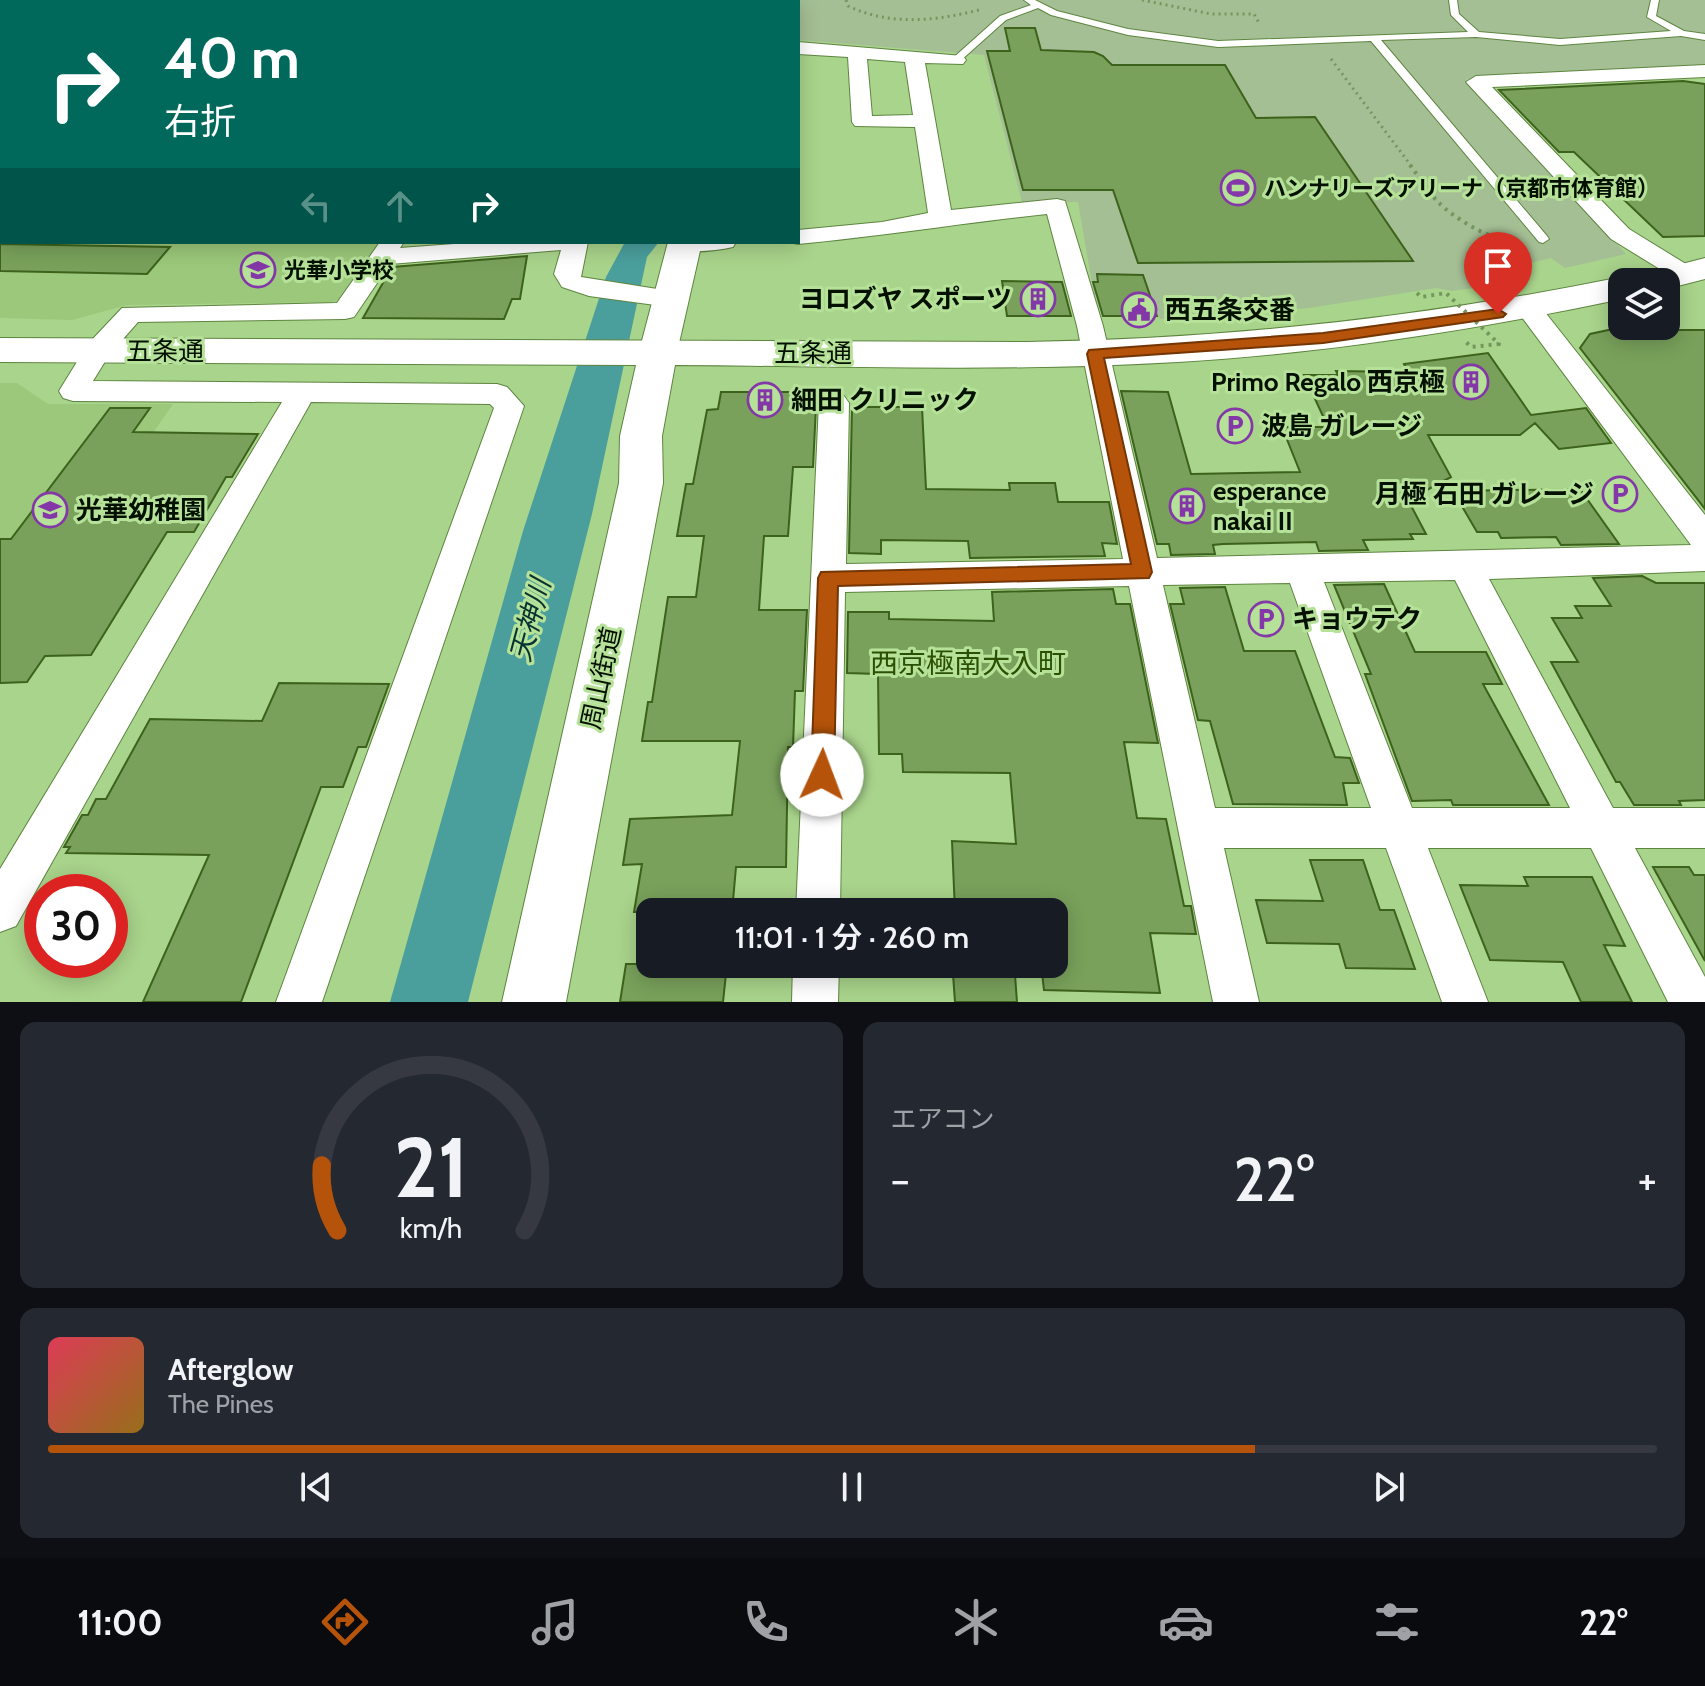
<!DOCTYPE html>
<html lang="ja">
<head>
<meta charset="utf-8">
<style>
  :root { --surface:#171b24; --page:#242831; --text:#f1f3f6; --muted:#9ea1a6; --line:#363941; --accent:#b45309 }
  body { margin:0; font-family:Cabin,"Noto Sans JP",sans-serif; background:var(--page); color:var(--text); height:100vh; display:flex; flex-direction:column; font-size:30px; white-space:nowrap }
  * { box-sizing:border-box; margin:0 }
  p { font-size:26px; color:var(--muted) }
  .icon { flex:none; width:44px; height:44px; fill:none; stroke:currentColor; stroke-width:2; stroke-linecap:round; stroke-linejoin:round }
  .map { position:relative; height:1002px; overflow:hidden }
  .details { display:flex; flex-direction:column; gap:20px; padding:20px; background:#0d0f14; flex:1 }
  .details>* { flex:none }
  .guide { position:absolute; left:0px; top:0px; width:800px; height:244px; box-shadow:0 4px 20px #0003; background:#00695c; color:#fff; overflow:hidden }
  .controls { position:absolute; left:1608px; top:268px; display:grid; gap:16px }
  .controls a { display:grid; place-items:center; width:72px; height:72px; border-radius:16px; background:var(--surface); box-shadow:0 4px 20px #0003; font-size:40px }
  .speed { position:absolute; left:24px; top:874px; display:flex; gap:16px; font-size:40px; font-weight:700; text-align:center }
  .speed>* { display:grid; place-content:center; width:104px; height:104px; border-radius:50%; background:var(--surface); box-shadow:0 4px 20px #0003; line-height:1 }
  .speed .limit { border:12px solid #d22; background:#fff; color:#111 }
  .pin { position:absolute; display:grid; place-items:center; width:68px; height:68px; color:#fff; margin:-82px -34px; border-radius:50% 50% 50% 0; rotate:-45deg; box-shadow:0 0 8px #0007 }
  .pin .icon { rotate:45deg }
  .me { position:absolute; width:88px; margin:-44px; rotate:2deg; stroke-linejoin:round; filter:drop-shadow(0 0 6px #0008) }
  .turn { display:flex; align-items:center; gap:28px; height:168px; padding:0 32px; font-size:36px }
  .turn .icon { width:104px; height:104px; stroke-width:2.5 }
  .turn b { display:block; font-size:56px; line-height:68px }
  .lanes { display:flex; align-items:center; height:76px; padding:0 32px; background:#0003; justify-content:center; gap:40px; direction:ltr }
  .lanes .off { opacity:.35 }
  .big { font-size:60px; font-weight:600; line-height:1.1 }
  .details .card { flex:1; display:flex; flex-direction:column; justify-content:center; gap:12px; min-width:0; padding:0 28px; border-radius:16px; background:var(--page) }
  .details .dial { align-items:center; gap:0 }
  .dial svg { height:208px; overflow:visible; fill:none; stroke:var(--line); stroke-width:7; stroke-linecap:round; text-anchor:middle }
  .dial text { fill:var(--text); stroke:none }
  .song { display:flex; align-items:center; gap:24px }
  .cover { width:96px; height:96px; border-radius:12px; background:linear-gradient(135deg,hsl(350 70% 55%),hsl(40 70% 35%)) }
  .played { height:8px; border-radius:4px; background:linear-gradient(90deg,var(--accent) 75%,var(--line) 75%) }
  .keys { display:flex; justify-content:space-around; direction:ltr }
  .heat { display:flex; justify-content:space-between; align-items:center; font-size:44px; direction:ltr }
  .details .tiles { flex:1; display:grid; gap:20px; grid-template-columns:1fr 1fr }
  .card:last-child { grid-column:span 2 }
  .trip { position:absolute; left:636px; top:898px; width:432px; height:80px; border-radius:16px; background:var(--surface); box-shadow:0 4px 20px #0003; font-weight:600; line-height:80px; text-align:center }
  .dock { display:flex; height:128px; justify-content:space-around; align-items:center; background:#090b0e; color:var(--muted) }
  .dock .icon { width:56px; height:56px }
  .dock .on { color:var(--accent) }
  .dock b { font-size:36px; color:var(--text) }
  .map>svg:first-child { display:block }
  .built { fill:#9bc87a }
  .green { fill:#a5bf94 }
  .water { fill:#4a9f9d }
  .building { fill:#79a15b; stroke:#3d621c; stroke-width:2 }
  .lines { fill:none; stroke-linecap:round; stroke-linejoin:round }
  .service-casing { stroke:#5e8540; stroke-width:2 }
  .minor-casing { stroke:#5e8540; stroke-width:2 }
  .secondary-casing { stroke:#5e8540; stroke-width:2 }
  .primary-casing { stroke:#5e8540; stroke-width:2 }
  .trunk-casing { stroke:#5e8540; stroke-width:2 }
  .path-far1 { stroke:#75975f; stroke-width:3; stroke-dasharray:2 4; stroke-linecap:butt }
  .path { stroke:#75975f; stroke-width:4; stroke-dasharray:3 5; stroke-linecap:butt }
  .service { fill:#fff; fill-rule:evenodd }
  .minor { fill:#fff; fill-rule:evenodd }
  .secondary { fill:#fff; fill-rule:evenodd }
  .primary { fill:#fff; fill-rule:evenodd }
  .trunk { fill:#fff; fill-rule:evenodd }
  .path-bridge { stroke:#75975f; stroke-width:4; stroke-dasharray:3 5; stroke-linecap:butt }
  .route { fill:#b45309; stroke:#753606; stroke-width:2 }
  .labels { text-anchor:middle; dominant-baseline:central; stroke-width:6; stroke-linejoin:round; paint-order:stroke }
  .far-poi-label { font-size:22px; font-weight:bold; fill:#041100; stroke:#b6e198; text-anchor:start }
  .poi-label { font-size:26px; font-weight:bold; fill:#041100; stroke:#b6e198; text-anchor:start }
  .street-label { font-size:26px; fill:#041100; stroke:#b6e198 }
  .water-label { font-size:28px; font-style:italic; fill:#063231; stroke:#b6e198 }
  .neighbourhood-label { font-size:28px; fill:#2b4f03; stroke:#b6e198 }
</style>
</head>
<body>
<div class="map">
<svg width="1705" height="1002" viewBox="0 0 1705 1002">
  <rect width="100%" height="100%" fill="#a9d48b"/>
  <path class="built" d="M 0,124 L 2,242 L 381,242 L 341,299 L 333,302 L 127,305 L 72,320 L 0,318 Z
    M 0,383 L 17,383 L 48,404 L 173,404 L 0,653 Z"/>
  <path class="green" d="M 796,0 L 1705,0 L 1705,65 L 1466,79 L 1626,254 L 1565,268 L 1551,258 L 1493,272 L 1499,280 L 1494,285 L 1452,291 L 1436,288 L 1309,308 L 1160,319 L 1153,297 L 1094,295 L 1078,202 L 1022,202 L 984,55 L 798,40 Z"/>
  <path class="water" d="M 625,242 L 659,242 L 647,257 L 592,514 L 468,1002 L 390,1002 L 523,531 L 606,277 Z"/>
  <path class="building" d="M 1005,28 L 1035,28 L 1041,50 L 1094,52 L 1103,56 L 1112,65 L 1225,65 L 1256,118 L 1315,117 L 1413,261 L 1138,263 L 1113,190 L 1023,190 L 987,51 L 1010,51 Z
    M 1683,81 L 1705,84 L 1705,236 L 1663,237 L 1574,152 L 1559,152 L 1499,90 Z
    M 0,244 L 170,247 L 147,274 L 0,271 Z
    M 527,256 L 520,299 L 512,299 L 504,319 L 363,318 L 392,267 Z
    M 1097,274 L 1143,275 L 1157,316 L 1103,316 L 1093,282 L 1098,282 Z
    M 1002,281 L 1062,282 L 1071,316 L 1007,316 Z
    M 1627,326 L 1638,326 L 1642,330 L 1705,330 L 1705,509 L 1580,348 L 1590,334 Z
    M 1488,353 L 1531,415 L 1586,408 L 1611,443 L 1559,449 L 1535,423 L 1520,435 L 1428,435 L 1451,477 L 1408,500 L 1426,534 L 1410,534 L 1413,539 L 1363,540 L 1368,550 L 1319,551 L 1316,542 L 1223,544 L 1213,545 L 1215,554 L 1171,555 L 1169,544 L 1157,544 L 1121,391 L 1168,392 L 1191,474 L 1300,472 L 1282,427 L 1328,427 L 1304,375 L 1338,375 L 1336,371 L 1408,372 L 1404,364 Z
    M 721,392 L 811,392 L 810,406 L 816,406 L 813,467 L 793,467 L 788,536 L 764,536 L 759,610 L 807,610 L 803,691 L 795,691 L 793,747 L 788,747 L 786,867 L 736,867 L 732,912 L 634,912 L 642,864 L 623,865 L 630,819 L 732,815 L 740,741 L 642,741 L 648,702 L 652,702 L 668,597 L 696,597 L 704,536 L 677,536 L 686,484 L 693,484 L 707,410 L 718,409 Z
    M 852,407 L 922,407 L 926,489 L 1010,490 L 1009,483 L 1055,483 L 1058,502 L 1109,502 L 1117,544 L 1102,543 L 1105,556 L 970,558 L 968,541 L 881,540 L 881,554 L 849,553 Z
    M 110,408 L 150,408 L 133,432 L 258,434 L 232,477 L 226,477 L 194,532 L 167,532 L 91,655 L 45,656 L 27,682 L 0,683 L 0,539 L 11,539 Z
    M 1580,489 L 1619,544 L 1561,545 L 1556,537 L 1501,538 L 1498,532 L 1477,532 L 1453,491 Z
    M 1642,576 L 1656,583 L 1705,583 L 1705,800 L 1679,801 L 1681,805 L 1634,805 L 1620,782 L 1616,782 L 1551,662 L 1578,662 L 1552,618 L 1582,618 L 1575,606 L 1611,606 L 1593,578 Z
    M 1384,584 L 1415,652 L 1486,652 L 1502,684 L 1483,684 L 1549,805 L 1453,805 L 1451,800 L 1412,801 L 1365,674 L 1371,674 L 1334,585 Z
    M 1225,587 L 1244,651 L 1295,651 L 1335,757 L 1350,758 L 1359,783 L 1343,783 L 1347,805 L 1233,804 L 1210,721 L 1198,720 L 1170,604 L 1184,604 L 1180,588 Z
    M 1113,589 L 1116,604 L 1130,604 L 1158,743 L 1124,742 L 1137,818 L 1166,819 L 1184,906 L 1191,906 L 1196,934 L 1150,933 L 1160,993 L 1044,990 L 1041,964 L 1054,964 L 1054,912 L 955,912 L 952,841 L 1016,844 L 1010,773 L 903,772 L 902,754 L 879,754 L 878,674 L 847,673 L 848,612 L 889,612 L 889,619 L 994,621 L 992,592 Z
    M 279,683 L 389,684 L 366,747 L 358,747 L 343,787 L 321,787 L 241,1002 L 143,1002 L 209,855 L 66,853 L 70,847 L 64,847 L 82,815 L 88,815 L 96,799 L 106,799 L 150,719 L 262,721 Z
    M 1310,860 L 1363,860 L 1380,910 L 1394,910 L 1415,969 L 1346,968 L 1339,944 L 1267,943 L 1256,900 L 1323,901 Z
    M 1653,867 L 1689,867 L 1694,875 L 1705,875 L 1705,961 Z
    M 1524,877 L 1592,877 L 1625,946 L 1604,945 L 1632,1002 L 1581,1002 L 1563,962 L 1490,960 L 1460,885 L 1528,886 Z
    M 626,964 L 727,964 L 723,1002 L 620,1002 Z
    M 953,974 L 1015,975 L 1017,1002 L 955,1002 Z"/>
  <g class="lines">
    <g class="service-casing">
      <path id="service" d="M 1024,0 L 1035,0 L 1057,11 L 1128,29 L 1218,41 L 1468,32 L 1451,15 L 1449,0 L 1457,0 L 1459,14 L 1479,32 L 1560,39 L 1671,31 L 1647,17 L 1651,0 L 1659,0 L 1656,16 L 1684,31 L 1705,34 L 1705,40 L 1681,36 L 1560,45 L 1476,37 L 1381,40 L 1547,236 L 1549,239 L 1543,243 L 1539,242 L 1371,41 L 1218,47 L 1128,35 L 1051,15 L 1038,8 L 1006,20 L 959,62 L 953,62 L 953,58 L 1000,16 L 1031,5 Z"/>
    </g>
    <g class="minor-casing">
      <path id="minor" d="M 81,0 L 100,0 L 79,2 Z
        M 267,0 L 285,0 L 265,2 Z
        M 497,0 L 515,0 L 496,2 Z
        M 699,0 L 717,0 L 717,2 L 699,2 Z
        M 779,0 L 797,0 L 797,2 L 779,2 Z
        M 798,42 L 963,56 L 966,60 L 963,64 L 925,63 L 951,210 L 1057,199 L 1065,201 L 1103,326 L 1157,558 L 1691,545 L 1515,308 L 1519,302 L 1537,302 L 1705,515 L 1705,571 L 1489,579 L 1613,808 L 1705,808 L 1705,848 L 1635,848 L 1705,977 L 1705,1002 L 1668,1002 L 1591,848 L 1428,848 L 1488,1002 L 1442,1002 L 1386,848 L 1224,848 L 1259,1002 L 1213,1002 L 1129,586 L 845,592 L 840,912 L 796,912 L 819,403 L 824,396 L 834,393 L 844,396 L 849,403 L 846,564 L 1123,559 L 1077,326 L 1047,214 C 964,223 882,236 798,244 L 789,242 L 798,242 L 798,230 L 882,222 L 928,213 L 915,127 L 855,126 L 852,122 L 848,57 L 798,54 ZM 867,59 L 905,62 L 913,115 L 872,116 ZM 1455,580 L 1570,808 L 1412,808 L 1324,582 ZM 1290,583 L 1371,808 L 1215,808 L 1163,585 Z
        M 2,61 L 2,74 L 0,75 L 0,62 Z
        M 1705,65 L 1705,77 L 1492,87 L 1629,229 L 1694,269 L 1698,274 L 1694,279 L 1676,279 L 1611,239 L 1466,82 L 1476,76 Z
        M 0,113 L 2,113 L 2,125 L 0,125 Z
        M 380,242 L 404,242 L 400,248 L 481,242 L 588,242 L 581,277 L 670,291 L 679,293 L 683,299 L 679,305 L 670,307 L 589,296 L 562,287 L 554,274 L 561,250 L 390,264 L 354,317 L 345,319 L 138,322 L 109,355 L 93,381 L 497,384 L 507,387 L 524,406 L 322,1002 L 276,1002 L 494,408 L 490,404 L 311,402 L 16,926 L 0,932 L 0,869 L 282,402 L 73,401 L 63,398 L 59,391 L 88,344 L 122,308 L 337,303 Z
        M 673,242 L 736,242 L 733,247 C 715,251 692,253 675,249 Z
        M 793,964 L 839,964 L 838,1002 L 792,1002 Z"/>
    </g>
    <g class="secondary-casing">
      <path id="secondary" d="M 604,0 L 634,0 L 635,2 L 606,2 Z"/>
    </g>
    <g class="primary-casing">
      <path id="primary" d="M 620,0 L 644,0 L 645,2 L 621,2 Z
        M 668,242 L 702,242 L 677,352 L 671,361 L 658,364 L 645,361 L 639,352 Z"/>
    </g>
    <g class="trunk-casing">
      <path id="trunk" d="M 1705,258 L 1705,279 L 1666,289 L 1666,282 L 1622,282 L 1622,299 C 1475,330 1328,353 1178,362 C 1011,372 842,366 675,365 L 662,436 L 663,483 L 566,1002 L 502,1002 L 619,483 L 620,436 L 636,365 L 0,362 L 0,338 L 1027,342 C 1228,339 1425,317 1622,277 L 1635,280 L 1639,275 Z"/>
    </g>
    <path class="path-far1" d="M 846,0 L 848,6 C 890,26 935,21 979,10
      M 1142,0 L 1211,14 L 1254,14 L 1259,23
      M 1331,59 L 1412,167"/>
    <path class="path" d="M 1410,165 C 1419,177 1428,191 1438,202 C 1455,219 1494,243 1518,241"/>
    <use href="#service" class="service"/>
    <use href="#minor" class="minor"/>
    <use href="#secondary" class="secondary"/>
    <use href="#primary" class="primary"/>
    <use href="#trunk" class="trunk"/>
    <path class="path-bridge" d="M 1417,293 L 1421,297 L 1446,293 L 1499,344 L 1471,347 L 1466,342"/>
  </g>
  <path class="route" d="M 1498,309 L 1506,314 L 1503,317 L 1323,343 L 1104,358 L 1152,572 L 1149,578 L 838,586 L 834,775 L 830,783 L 822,786 L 814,783 L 811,775 L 818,578 L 821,572 L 1131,564 L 1087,354 L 1089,350 L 1323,333 Z"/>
  <defs>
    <g id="stadium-ring" transform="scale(1.8)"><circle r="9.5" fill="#b6e198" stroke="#8437a8" stroke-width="1.5"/><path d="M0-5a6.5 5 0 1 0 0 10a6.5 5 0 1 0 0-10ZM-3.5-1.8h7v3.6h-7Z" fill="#8437a8"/></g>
    <g id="school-ring" transform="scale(1.8)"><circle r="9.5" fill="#b6e198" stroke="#8437a8" stroke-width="1.5"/><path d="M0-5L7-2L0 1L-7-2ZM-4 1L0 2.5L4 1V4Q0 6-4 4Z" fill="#8437a8"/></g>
    <g id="building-ring" transform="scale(1.8)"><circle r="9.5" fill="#b6e198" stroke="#8437a8" stroke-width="1.5"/><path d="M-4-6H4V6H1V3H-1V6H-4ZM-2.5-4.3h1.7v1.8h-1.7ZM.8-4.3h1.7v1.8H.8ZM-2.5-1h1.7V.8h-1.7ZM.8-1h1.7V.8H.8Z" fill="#8437a8"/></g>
    <g id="civic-ring" transform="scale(1.8)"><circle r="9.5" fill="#b6e198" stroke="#8437a8" stroke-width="1.5"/><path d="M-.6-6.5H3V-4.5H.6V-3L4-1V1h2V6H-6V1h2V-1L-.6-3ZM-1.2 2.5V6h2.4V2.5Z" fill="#8437a8"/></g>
    <g id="parking-ring" transform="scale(1.8)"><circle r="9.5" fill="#b6e198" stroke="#8437a8" stroke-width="1.5"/><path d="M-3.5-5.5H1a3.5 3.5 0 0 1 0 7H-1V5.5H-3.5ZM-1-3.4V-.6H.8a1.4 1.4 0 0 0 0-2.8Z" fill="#8437a8"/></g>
  </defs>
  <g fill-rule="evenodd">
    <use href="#stadium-ring" x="1238" y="188"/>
    <use href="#school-ring" x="258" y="270"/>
    <use href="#building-ring" x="1038" y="299"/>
    <use href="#civic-ring" x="1139" y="310"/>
    <use href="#building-ring" x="1471" y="382"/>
    <use href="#building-ring" x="765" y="400"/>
    <use href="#parking-ring" x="1235" y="426"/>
    <use href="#parking-ring" x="1620" y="494"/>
    <use href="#building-ring" x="1187" y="506"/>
    <use href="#school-ring" x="50" y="510"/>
    <use href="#parking-ring" x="1266" y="619"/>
  </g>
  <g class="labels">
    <g class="far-poi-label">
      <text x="1264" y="188">ハンナリーズアリーナ（京都市体育館）</text>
      <text x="284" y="270">光華小学校</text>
    </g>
    <g class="poi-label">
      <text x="1012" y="299" text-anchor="end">ヨロズヤ スポーツ</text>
      <text x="1165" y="310">西五条交番</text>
      <text x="1445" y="382" text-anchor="end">Primo Regalo 西京極</text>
      <text x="791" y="400">細田 クリニック</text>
      <text x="1261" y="426">波島 ガレージ</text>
      <text x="1213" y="491">esperance<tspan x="1213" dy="30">nakai II</tspan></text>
      <text x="1594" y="494" text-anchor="end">月極 石田 ガレージ</text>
      <text x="76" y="510">光華幼稚園</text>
      <text x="1292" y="619">キョウテク</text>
    </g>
    <g class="street-label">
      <text x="165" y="351">五条通</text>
      <text x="813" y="353">五条通</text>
      <text transform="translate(601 678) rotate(-78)">周山街道</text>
    </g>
    <g class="water-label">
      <text transform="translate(530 620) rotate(-75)">天神川</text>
    </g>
    <g class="neighbourhood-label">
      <text x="968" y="663">西京極南大入町</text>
    </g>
  </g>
</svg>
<div class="controls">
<a><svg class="icon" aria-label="layers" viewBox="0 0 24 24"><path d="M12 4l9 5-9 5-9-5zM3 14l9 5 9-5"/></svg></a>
</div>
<div class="speed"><div class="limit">30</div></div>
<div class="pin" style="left:1498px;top:314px;background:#d93025"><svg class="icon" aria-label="arrive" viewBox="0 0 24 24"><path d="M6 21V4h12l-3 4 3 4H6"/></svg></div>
<svg class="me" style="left:822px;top:775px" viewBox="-20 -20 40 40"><circle r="19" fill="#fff"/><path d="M0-13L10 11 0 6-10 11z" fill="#b45309"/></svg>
<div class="trip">11:01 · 1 分 · 260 m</div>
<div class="guide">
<div class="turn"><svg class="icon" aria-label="right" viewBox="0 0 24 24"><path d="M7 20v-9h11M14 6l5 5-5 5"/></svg><div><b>40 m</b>右折</div></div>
<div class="lanes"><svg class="icon off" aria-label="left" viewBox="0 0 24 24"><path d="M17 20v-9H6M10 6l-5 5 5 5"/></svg><svg class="icon off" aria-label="ahead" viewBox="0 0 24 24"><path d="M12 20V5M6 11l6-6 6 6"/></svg><svg class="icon" aria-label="right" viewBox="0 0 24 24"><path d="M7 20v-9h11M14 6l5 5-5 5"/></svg></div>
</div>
</div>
<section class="details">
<div class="tiles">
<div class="card dial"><svg viewBox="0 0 100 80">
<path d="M14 69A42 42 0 1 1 86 69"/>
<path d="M14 69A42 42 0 0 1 8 44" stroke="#b45309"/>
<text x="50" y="56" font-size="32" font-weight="700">21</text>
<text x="50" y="72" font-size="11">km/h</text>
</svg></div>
<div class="card"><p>エアコン</p>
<div class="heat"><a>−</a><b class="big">22°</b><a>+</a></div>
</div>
<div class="card">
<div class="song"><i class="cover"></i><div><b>Afterglow</b><p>The Pines</p></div></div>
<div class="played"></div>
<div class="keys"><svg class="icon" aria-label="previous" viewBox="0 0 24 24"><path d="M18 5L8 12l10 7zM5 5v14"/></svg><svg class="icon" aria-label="pause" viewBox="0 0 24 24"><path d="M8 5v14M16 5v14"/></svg><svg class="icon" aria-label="next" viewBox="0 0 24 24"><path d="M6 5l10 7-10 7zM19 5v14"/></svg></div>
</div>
</div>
</section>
<nav class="dock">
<b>11:00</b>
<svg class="icon on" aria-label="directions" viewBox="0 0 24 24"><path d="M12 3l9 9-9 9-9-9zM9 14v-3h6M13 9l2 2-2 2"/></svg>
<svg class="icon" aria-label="music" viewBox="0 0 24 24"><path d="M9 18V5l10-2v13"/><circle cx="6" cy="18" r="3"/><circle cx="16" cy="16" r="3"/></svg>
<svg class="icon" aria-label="phone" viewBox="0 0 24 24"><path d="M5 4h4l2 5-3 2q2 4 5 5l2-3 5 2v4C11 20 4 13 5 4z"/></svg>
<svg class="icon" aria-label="climate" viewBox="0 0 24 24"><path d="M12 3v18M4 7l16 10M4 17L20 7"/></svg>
<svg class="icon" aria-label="car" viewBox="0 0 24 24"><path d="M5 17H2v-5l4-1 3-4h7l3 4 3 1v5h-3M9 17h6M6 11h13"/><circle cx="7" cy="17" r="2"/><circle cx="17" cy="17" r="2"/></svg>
<svg class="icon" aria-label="filters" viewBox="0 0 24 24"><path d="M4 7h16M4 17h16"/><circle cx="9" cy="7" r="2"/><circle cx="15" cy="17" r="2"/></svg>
<b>22°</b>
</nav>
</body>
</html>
